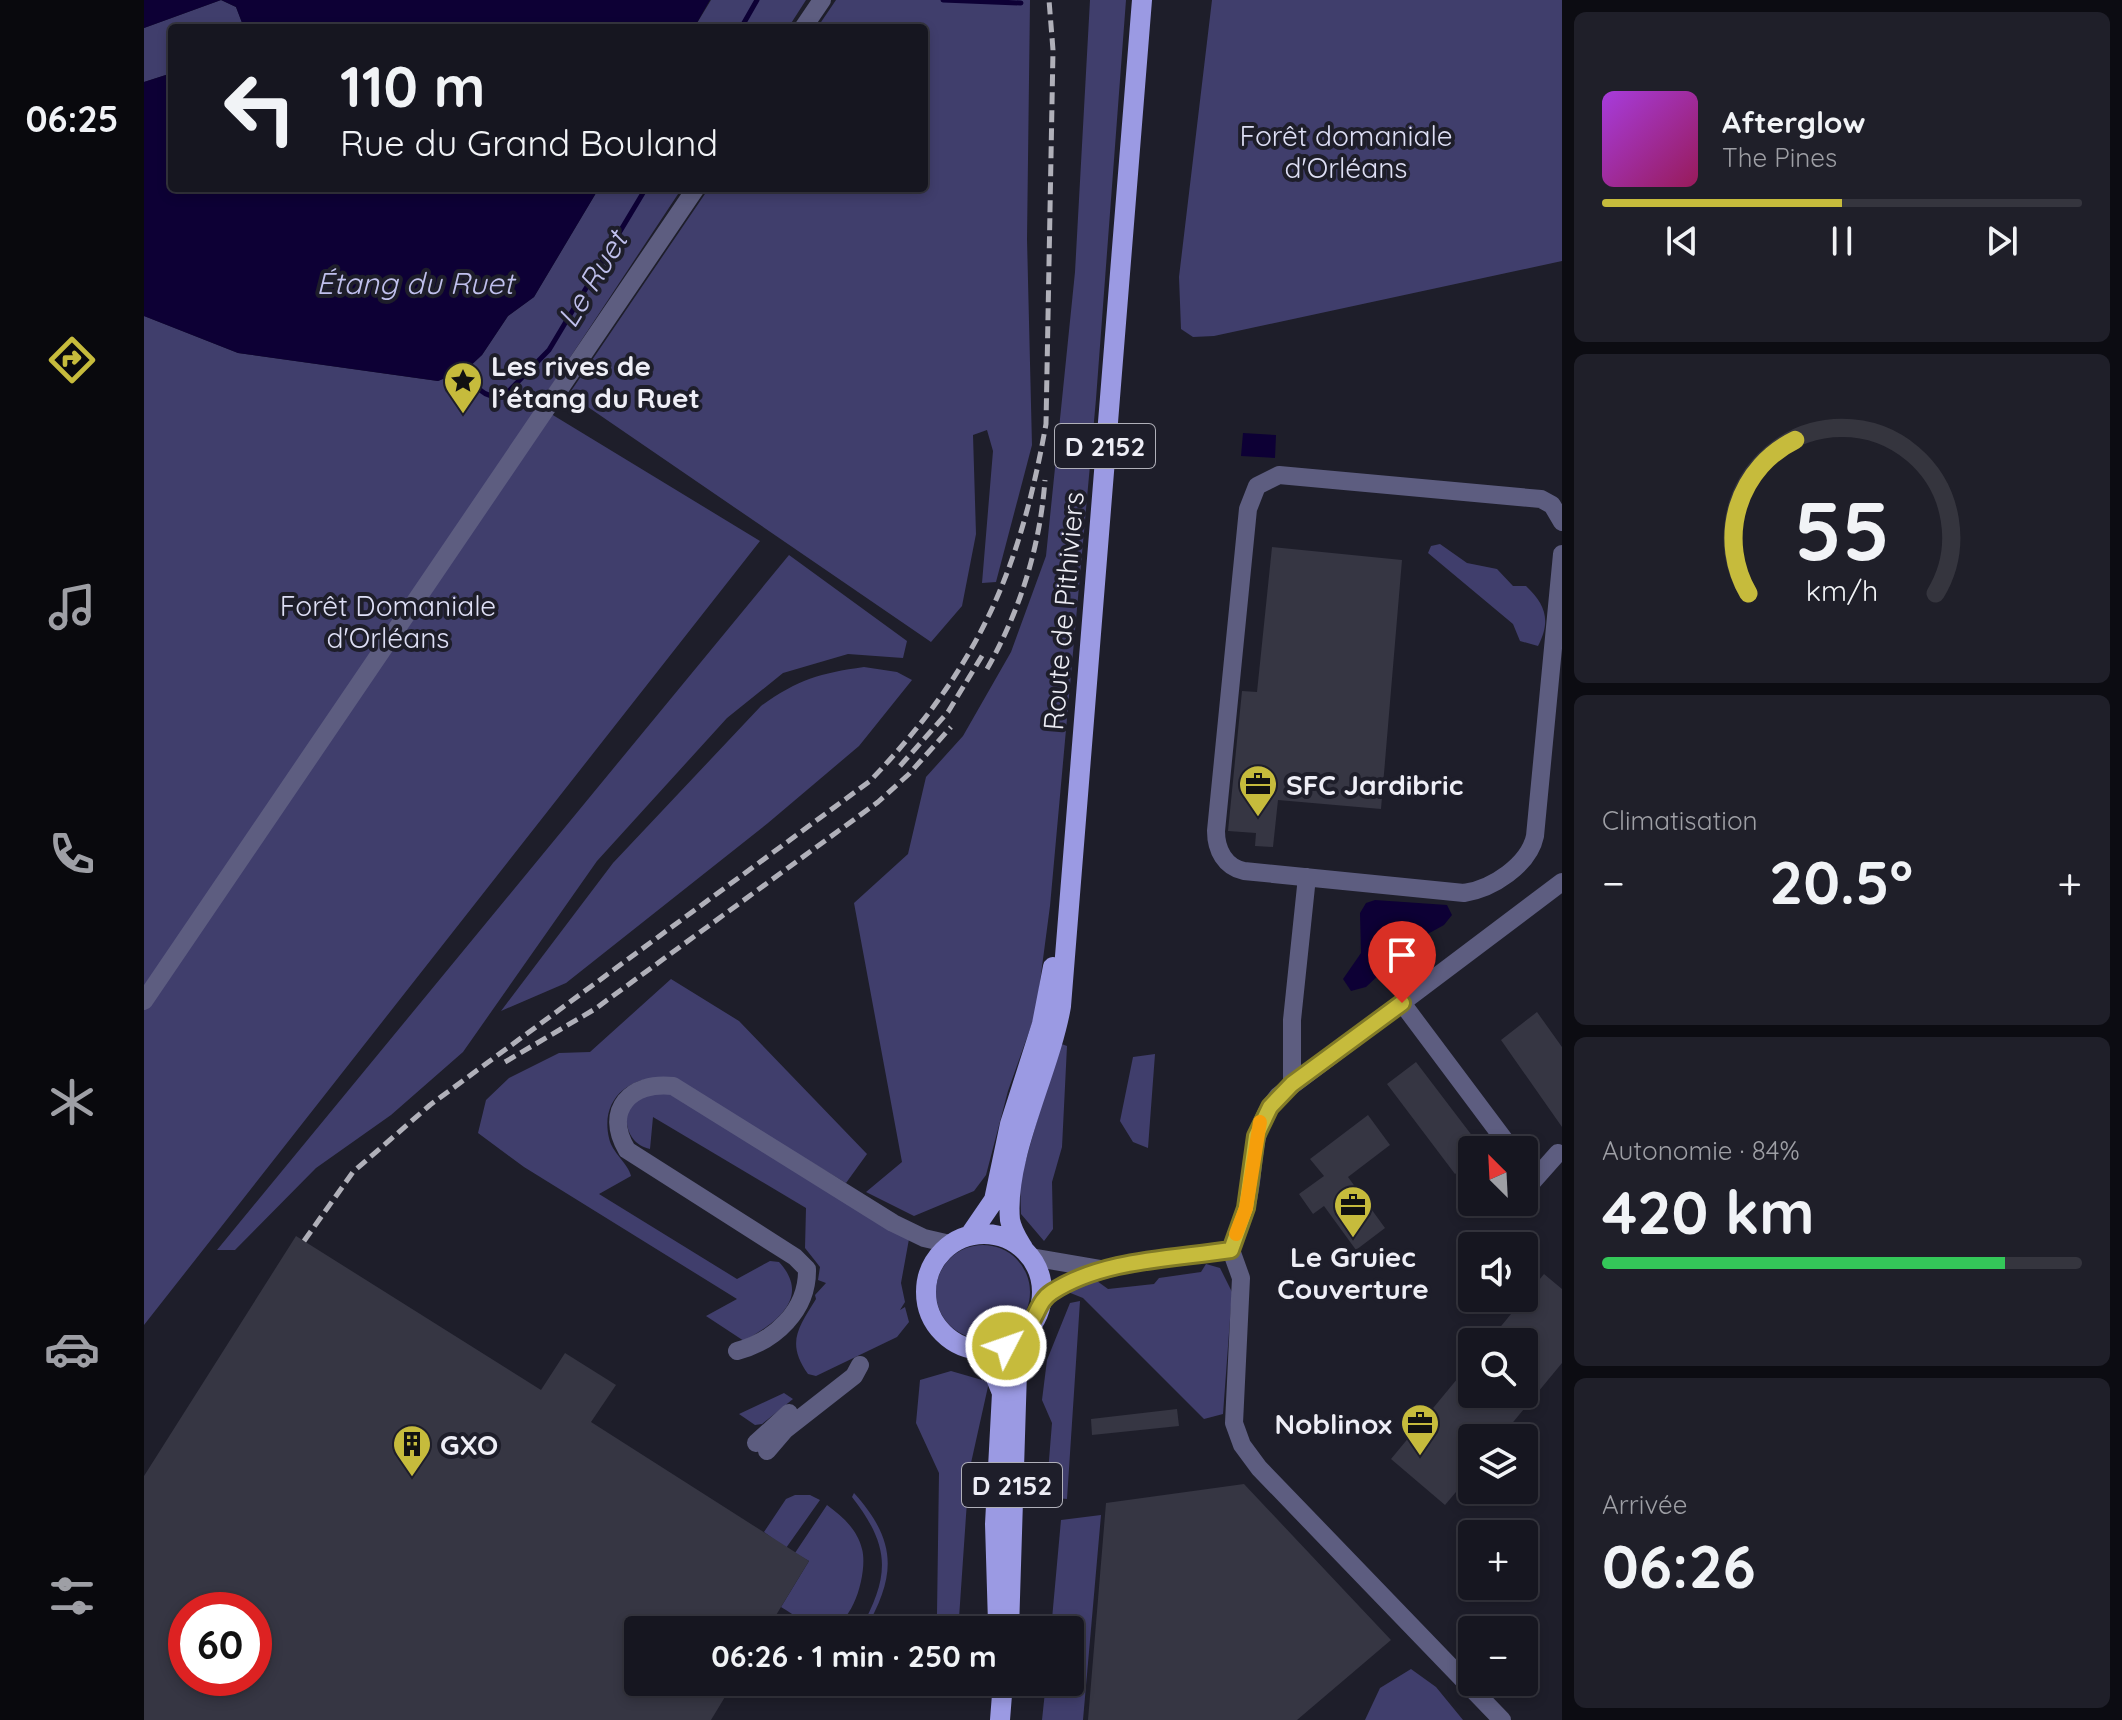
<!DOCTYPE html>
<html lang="fr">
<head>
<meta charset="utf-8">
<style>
  :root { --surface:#161620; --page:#1f1f29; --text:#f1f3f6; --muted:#9e9fa5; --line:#35353e; --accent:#c6bb3c }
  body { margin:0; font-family:Quicksand,sans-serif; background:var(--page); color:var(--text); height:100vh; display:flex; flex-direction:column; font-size:30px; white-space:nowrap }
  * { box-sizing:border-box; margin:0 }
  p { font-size:26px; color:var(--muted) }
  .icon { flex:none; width:44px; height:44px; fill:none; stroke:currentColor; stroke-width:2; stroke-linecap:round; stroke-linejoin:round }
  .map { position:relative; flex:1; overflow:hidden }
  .drawer { display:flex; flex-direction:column; gap:12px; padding:12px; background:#0c0c12; width:560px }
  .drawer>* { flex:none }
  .hud { position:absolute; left:24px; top:24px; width:760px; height:168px; border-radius:8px; box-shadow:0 4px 12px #0003,0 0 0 2px var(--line); background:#161620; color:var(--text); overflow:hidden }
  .needle { width:52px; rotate:336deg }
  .buttons { position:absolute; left:1314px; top:1136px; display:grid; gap:16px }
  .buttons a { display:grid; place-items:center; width:80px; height:80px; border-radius:8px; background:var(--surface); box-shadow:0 4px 12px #0003,0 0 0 2px var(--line); font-size:40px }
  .speed { position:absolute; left:24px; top:1592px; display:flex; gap:16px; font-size:40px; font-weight:700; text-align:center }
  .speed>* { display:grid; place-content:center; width:104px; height:104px; border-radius:50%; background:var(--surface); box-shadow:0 4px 12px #0003,0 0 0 2px var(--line); line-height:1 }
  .speed .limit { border:12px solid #d22; background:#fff; color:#111 }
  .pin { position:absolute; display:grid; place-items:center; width:68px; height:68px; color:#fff; margin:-82px -34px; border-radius:50% 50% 50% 0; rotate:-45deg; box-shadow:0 0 8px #0007 }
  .pin .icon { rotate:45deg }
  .me { position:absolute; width:88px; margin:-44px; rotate:49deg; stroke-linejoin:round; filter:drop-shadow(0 0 6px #0008) }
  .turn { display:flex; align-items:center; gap:28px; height:168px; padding:0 40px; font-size:36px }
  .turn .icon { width:104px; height:104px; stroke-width:2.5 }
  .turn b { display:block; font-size:56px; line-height:68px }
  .big { font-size:60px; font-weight:700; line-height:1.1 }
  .drawer .widget { flex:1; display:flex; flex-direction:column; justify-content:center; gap:12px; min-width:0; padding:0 28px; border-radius:12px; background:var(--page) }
  .drawer .dial { align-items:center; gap:0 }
  .dial svg { height:208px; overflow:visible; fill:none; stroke:var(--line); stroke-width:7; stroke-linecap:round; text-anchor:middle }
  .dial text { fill:var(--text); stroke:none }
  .song { display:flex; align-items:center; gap:24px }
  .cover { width:96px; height:96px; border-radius:12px; background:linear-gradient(135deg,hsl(280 70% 55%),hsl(330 70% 35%)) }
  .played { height:8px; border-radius:4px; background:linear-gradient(90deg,var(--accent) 50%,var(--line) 50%) }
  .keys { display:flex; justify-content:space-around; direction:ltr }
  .heat { display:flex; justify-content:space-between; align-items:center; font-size:44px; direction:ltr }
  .charge { height:12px; border-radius:6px; background:linear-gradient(90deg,#34c759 84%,var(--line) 0) }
  .trip { position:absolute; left:480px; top:1616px; width:460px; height:80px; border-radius:8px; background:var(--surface); box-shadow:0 4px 12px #0003,0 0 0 2px var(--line); font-weight:700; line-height:80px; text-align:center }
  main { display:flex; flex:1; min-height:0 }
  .tab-bar { display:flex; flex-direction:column; width:144px; justify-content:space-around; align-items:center; background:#09090d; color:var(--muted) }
  .tab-bar .icon { width:56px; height:56px }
  .tab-bar .current { color:var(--accent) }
  .tab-bar b { font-size:36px; color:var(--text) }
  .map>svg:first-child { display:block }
  .green { fill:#403e6c }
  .water { fill:#0d0035 }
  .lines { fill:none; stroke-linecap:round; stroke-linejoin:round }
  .stream { stroke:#0d0035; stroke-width:5 }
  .building { fill:#363643; fill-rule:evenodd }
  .minor { stroke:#5d5d80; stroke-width:18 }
  .major { stroke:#9b9ae3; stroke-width:20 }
  .rail { stroke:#b0b0b9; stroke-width:5; stroke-dasharray:12 6; stroke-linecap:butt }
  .route-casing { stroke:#817a27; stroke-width:20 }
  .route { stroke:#c6bb3c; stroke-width:14 }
  .slow { stroke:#f59e0b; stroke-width:14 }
  .labels { text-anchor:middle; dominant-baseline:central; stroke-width:8; stroke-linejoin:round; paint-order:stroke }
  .shield { fill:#1e1e2a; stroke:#b0b0b9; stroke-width:2 }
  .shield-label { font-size:26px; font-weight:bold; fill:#eeeef6 }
  .park-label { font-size:28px; fill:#dedff5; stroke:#1e1e2a }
  .poi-label { font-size:28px; font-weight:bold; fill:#eeeef6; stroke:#1e1e2a; text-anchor:start }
  .street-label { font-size:28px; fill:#eeeef6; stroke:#1e1e2a }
  .water-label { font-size:30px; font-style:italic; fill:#c0c0ed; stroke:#1e1e2a }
</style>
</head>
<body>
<main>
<nav class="tab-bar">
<b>06:25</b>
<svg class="icon current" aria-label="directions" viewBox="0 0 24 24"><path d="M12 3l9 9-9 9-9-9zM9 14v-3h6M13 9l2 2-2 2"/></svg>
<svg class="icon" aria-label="music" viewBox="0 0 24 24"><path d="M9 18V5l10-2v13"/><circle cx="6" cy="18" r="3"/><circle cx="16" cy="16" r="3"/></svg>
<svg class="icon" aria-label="phone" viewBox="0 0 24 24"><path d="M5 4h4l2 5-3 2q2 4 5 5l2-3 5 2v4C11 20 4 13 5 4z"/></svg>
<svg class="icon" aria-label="climate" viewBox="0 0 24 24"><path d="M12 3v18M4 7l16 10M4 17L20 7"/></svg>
<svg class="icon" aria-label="car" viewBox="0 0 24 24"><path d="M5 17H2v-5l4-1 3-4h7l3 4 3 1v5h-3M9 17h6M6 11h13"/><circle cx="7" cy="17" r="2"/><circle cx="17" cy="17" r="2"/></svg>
<svg class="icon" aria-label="filters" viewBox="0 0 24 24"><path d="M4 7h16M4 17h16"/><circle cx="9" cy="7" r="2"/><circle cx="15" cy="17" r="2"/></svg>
</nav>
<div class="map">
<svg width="1418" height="1720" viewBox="0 0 1418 1720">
  <rect width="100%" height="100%" fill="#1e1e2a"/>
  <path class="green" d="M 77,0 L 92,7 L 100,28 L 28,28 L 28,73 L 0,82 L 0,28 Z
    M 567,0 L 662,0 L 644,28 L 550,28 Z
    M 692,0 L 886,0 L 883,239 L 888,445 L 852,582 L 838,583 L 849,451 L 843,430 L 829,435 L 832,534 L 818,606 L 787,642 L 425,394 L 565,188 L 780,188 L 780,28 L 673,28 Z
    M 946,0 L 982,0 L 952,399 L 906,906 L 892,1012 L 864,1091 L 842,1175 L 830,1191 L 770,1216 L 722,1192 L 758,1162 L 710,903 L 764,854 L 782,777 L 819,736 L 867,652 L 902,556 L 931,272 Z
    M 1068,0 L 1418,0 L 1418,261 L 1070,336 L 1049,337 L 1037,329 L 1035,277 Z
    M 455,188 L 538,188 L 394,406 L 616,541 L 0,1325 L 0,316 L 94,353 L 294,381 L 323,369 L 338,355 L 364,316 L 390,297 Z
    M 1296,544 L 1323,563 L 1353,569 L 1369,586 L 1382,586 C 1402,605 1407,621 1394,646 L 1376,641 L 1369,624 L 1284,553 L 1287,546 Z
    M 645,555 L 763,641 L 759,658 L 704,654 L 639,673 L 583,718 L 453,861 L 319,1052 L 247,1115 L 172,1168 L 91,1250 L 73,1250 Z
    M 720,667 L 753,672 L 768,680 L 715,746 L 624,823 L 422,983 L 357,1011 L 469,863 L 617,706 C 653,680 676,673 720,667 Z
    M 527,979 L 595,1021 L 723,1154 L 702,1183 L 529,1079 C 492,1072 455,1095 465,1138 C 468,1153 484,1163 487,1176 L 455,1194 L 593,1279 L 626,1261 L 635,1262 C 669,1299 629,1324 600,1341 L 562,1316 L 593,1299 L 380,1167 L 334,1133 L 342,1100 L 365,1078 L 415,1053 L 446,1052 Z
    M 915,1043 L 923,1046 L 918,1147 L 908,1182 L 909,1229 L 900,1241 L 877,1214 L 876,1181 Z
    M 1011,1054 L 1004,1148 L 989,1142 L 976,1121 L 989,1057 Z
    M 524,1092 L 765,1239 L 757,1283 L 761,1302 L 756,1310 L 761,1307 L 765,1322 L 753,1337 L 672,1376 L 664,1374 C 642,1343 654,1328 672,1299 L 671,1295 L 682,1283 L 674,1280 L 676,1267 L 661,1248 L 662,1208 L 509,1117 L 506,1149 C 477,1143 474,1102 504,1093 C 510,1091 518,1092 524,1092 Z
    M792 1292a47 47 0 1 1 94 0a47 47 0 1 1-94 0Z
    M 1062,1264 L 1076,1268 L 1088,1292 L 1079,1414 L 1060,1419 L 939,1298 L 924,1292 L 953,1281 L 964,1289 L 1010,1284 L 1015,1278 L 1057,1272 Z
    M 936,1301 L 923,1499 L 902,1497 L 908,1423 L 898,1400 L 903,1360 L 926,1303 Z
    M 807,1371 L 845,1382 L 825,1472 L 815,1618 L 793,1614 L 795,1473 L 772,1423 L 776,1380 Z
    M 640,1393 L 649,1399 L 618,1424 L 611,1425 L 595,1414 Z
    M 710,1493 C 754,1542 752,1576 721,1630 L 716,1630 C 746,1576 747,1547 708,1497 Z
    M 651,1495 L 666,1495 L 676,1500 L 642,1548 L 620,1532 L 642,1499 Z
    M 683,1505 C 699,1517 713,1529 718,1549 C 724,1570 710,1627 682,1628 C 666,1628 651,1615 637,1607 L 665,1561 L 651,1553 Z
    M 957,1515 L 939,1720 L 898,1720 L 902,1682 L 926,1682 L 926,1630 L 907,1630 L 917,1520 Z
    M 1267,1669 L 1292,1687 L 1319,1720 L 1221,1720 L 1236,1688 Z"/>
  <path class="water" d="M 0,0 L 566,0 L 550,28 L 100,28 L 92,7 L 77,0 L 0,28 Z
    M 28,73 L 28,188 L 455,188 L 390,297 L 364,316 L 338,355 L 323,369 L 294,381 L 94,353 L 0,316 L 0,82 Z
    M 1099,433 L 1132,435 L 1131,458 L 1097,456 Z
    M 1231,900 L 1303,905 L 1308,915 L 1300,925 L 1271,941 L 1222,987 L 1207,991 L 1199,979 L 1217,953 L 1216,913 L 1222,903 Z"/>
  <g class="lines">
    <path class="stream" d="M 799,0 L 877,3
      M 597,28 L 613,0
      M 321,365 C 332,385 335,398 359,397 L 405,350 L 502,188"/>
  </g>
  <path class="building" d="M 1128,547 L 1258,560 L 1237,809 L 1134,800 L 1129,847 L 1111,846 L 1112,833 L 1084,831 L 1098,691 L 1113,692 Z
    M 1393,1012 L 1418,1047 L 1418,1127 L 1357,1040 Z
    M 1272,1062 L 1339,1150 L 1328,1150 L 1328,1161 L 1311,1174 L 1243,1084 Z
    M 1224,1115 L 1246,1145 L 1204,1177 L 1241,1228 L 1212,1250 L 1180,1206 L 1169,1214 L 1155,1194 L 1180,1176 L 1166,1159 Z
    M 152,1236 L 397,1390 L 421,1353 L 472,1385 L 447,1422 L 665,1561 L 623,1630 L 494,1630 L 494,1682 L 590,1682 L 567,1720 L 0,1720 L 0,1476 ZM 42,1610 L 110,1610 L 110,1678 L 42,1678 Z
    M 1400,1274 L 1418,1289 L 1418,1363 L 1356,1438 L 1328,1438 L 1328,1473 L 1301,1505 L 1247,1459 L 1328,1361 L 1328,1394 L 1380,1394 L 1380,1342 L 1344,1342 Z
    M 1033,1409 L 1035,1426 L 948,1435 L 947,1419 Z
    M 1100,1484 L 1247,1640 L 1153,1720 L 944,1720 L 962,1503 Z"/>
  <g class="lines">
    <path class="minor" d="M 659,28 L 678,0
      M 1418,522 L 1408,505 L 1397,499 L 1135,475 L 1113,486 L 1104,509 L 1072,831 C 1072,850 1081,867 1100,871 L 1320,893 C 1348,889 1385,865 1391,836 L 1418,554
      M 0,1001 L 552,188
      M 1258,1003 L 1368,1150
      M 1148,1084 L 1148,1020 L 1163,877
      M 1382,1189 L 1414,1153
      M 1087,1250 L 1097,1278 L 1090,1423 L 1098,1445 L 1115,1468 L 1358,1720
      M 1087,1250 C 1091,1235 1098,1222 1102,1208 C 1114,1165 1102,1135 1134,1096 L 1418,882
      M 887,1257 L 957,1269
      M 898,1299 C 950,1260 1025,1259 1087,1250
      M 593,1351 C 631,1341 664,1310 663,1269 L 651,1257 L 483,1150 C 459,1110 487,1081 529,1086 L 749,1223 L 780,1238 L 806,1244
      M 612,1443 L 645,1413
      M 623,1451 L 641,1430 L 710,1376 L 716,1365"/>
    <path class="major" d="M782 1292a58 58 0 1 1 116 0a58 58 0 1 1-116 0Z
      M 826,1235 L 850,1200 L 866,1124 L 898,1024 L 909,967
      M 879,1248 C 873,1238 868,1231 866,1220 C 860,1156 906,1071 917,1006 L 998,0
      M 834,1350 L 848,1368 L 858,1393 L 851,1524 L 854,1623
      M 865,1630 L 874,1339
      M 856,1720 L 859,1682"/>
    <path class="rail" d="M 843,669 C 876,611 896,547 901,480
      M 756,766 L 804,712 L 841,651
      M 361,1062 L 451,1009 L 734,802 L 765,774 L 807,727
      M 160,1241 L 209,1172 L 286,1105 L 726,781 C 833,669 875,575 902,424 L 909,50 L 905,0"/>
  </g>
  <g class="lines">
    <g class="route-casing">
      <path id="route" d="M 862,1346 C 895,1328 889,1304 908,1292 C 959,1259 1029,1259 1087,1250 L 1102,1208 L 1112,1136 L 1126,1107 L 1148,1084 L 1258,1003"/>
    </g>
    <use href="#route" class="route"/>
    <path class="slow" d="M 1092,1234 L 1102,1208 L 1116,1122"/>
  </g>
  <defs>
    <g id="sight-pin" transform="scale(2)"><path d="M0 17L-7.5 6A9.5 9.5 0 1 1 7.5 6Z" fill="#c6bb3c" stroke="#1e1e2a"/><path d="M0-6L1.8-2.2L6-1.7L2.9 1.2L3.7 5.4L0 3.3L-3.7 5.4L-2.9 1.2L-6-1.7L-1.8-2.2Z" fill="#111"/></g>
    <g id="office-pin" transform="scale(2)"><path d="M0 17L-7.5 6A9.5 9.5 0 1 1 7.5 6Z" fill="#c6bb3c" stroke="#1e1e2a"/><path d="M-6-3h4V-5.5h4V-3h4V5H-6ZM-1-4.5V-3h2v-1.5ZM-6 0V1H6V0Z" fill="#111"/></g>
    <g id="building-pin" transform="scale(2)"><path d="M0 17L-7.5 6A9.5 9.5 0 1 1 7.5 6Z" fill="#c6bb3c" stroke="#1e1e2a"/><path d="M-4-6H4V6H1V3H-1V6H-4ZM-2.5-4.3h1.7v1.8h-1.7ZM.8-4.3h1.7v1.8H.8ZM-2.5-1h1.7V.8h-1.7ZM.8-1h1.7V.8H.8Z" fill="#111"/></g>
  </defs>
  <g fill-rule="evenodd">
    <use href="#sight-pin" x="319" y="381"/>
    <use href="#office-pin" x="1114" y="784"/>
    <use href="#office-pin" x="1209" y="1205"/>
    <use href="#office-pin" x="1276" y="1423"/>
    <use href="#building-pin" x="268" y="1444"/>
  </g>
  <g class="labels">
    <g class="shield">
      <rect x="911" y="424" width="100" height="44" rx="6"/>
      <rect x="818" y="1463" width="100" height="44" rx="6"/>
    </g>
    <g class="shield-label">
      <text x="961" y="446">D 2152</text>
      <text x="868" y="1485">D 2152</text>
    </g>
    <g class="park-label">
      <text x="1202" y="135">Forêt domaniale<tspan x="1202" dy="32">d'Orléans</tspan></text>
      <text x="244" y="605">Forêt Domaniale<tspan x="244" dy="32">d'Orléans</tspan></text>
    </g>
    <g class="poi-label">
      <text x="347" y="365">Les rives de<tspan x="347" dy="32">l’étang du Ruet</tspan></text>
      <text x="1142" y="784">SFC Jardibric</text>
      <text x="1209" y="1256" text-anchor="middle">Le Gruiec<tspan x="1209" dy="32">Couverture</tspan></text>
      <text x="1248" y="1423" text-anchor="end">Noblinox</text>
      <text x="296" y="1444">GXO</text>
    </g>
    <g class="street-label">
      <text transform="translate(919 611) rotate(-85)">Route de Pithiviers</text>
    </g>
    <g class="water-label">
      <text transform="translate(448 279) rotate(-59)">Le Ruet</text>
      <text x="271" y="283">Étang du Ruet</text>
    </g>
  </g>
</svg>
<div class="buttons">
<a><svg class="needle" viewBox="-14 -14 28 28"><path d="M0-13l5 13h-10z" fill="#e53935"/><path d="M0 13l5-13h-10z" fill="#9e9fa5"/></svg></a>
<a><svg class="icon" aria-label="sound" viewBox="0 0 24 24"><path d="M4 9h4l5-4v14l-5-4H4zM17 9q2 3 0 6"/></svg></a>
<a><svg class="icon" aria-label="search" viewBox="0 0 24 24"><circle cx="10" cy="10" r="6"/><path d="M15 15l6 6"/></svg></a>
<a><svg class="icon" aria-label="layers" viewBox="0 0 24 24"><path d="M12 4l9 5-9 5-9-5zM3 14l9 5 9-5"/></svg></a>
<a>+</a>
<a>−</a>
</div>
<div class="speed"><div class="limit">60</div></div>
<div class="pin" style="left:1258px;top:1003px;background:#d93025"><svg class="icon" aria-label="arrive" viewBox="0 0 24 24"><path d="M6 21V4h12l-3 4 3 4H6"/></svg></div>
<svg class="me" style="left:862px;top:1346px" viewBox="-20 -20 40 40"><circle r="17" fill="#c6bb3c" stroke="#fff" stroke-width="3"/><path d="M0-11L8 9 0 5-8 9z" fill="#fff"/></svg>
<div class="trip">06:26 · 1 min · 250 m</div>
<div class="hud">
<div class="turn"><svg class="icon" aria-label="left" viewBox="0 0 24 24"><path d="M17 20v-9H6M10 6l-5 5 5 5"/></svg><div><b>110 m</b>Rue du Grand Bouland</div></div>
</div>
</div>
<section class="drawer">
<div class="widget">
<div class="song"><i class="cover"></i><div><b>Afterglow</b><p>The Pines</p></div></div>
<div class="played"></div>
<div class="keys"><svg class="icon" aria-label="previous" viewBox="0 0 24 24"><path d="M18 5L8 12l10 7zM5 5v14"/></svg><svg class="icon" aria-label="pause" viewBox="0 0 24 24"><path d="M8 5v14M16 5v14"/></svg><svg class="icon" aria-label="next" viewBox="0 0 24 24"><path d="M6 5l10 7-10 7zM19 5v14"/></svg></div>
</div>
<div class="widget dial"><svg viewBox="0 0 100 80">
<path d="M14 69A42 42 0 1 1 86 69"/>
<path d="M14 69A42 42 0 0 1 32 10" stroke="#c6bb3c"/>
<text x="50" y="56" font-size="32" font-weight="700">55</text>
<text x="50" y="72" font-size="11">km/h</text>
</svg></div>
<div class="widget"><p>Climatisation</p>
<div class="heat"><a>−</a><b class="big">20.5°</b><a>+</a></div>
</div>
<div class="widget"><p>Autonomie · 84%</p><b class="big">420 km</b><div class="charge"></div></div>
<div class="widget"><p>Arrivée</p><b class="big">06:26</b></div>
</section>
</main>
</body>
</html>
